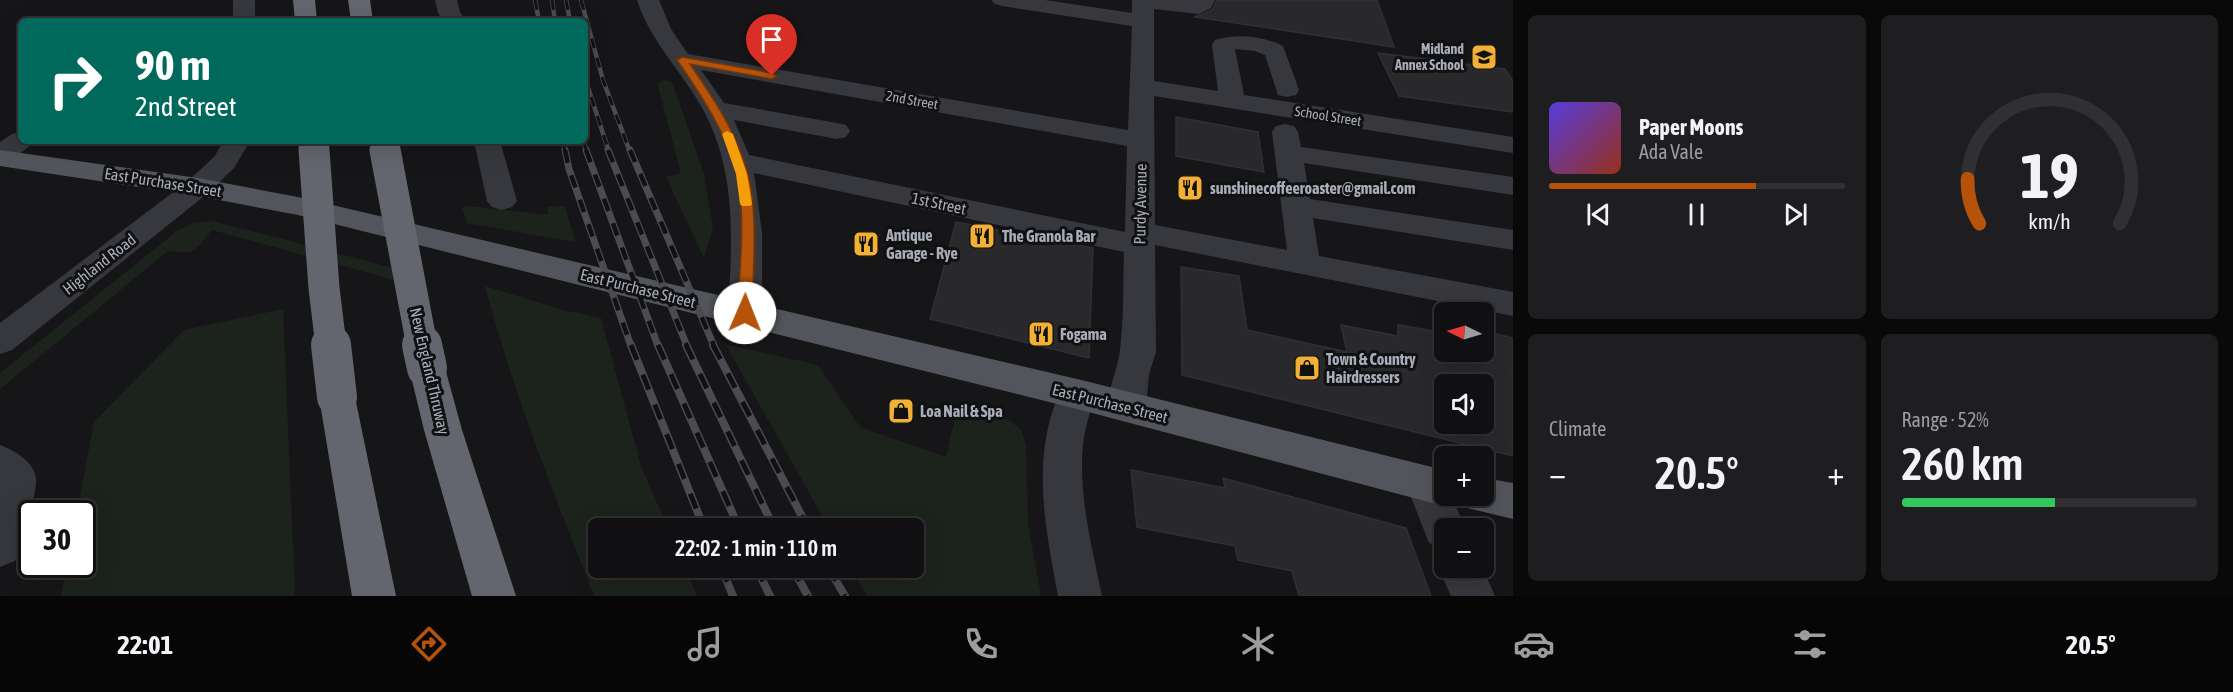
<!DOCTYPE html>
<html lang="en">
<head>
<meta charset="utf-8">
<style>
  :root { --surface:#101012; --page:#1e1e20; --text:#f1f3f6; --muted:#9c9d9f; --line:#303032; --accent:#b45309 }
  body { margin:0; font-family:"Asap Condensed",sans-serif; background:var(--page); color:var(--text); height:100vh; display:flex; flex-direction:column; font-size:22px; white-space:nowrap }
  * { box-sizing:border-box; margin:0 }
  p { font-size:20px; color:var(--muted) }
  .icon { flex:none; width:33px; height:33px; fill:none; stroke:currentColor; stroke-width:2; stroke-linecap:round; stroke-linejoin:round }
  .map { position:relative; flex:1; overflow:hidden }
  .side { display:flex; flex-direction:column; gap:15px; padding:15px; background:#09090a; width:720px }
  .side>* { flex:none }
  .hud { position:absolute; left:18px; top:18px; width:570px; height:126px; border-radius:9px; box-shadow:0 6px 24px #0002,0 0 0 2px var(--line); background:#00695c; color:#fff; overflow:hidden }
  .needle { width:39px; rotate:275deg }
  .tools { position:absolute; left:1434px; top:302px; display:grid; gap:12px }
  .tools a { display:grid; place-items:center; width:60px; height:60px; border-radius:9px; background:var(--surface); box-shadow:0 6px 24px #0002,0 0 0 2px var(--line); font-size:30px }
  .speed { position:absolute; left:18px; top:500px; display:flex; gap:12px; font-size:30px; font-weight:700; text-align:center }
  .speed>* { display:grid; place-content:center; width:78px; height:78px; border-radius:50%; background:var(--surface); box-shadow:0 6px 24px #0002,0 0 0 2px var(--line); line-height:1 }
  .speed .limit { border:3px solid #111; border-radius:9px; background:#fff; color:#111 }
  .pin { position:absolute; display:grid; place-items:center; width:51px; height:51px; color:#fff; margin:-62px -26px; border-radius:50% 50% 50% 0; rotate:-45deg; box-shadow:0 0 6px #0007 }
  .pin .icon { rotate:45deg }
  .me { position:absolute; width:66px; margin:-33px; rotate:1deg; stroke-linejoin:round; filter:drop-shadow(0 0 4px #0008) }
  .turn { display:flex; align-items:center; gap:21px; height:126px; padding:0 18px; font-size:27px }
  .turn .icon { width:78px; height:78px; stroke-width:2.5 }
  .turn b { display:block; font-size:42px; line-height:51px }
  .big { font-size:45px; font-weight:600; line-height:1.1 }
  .side .card { flex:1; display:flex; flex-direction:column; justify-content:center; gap:9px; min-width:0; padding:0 21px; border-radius:9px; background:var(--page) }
  .side .dial { align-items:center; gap:0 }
  .dial svg { height:156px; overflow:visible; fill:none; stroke:var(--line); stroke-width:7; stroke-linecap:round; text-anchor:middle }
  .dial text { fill:var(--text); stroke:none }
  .song { display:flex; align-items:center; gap:18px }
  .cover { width:72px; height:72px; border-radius:9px; background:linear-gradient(135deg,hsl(250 70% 55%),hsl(10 70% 35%)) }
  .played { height:6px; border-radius:3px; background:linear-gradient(90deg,var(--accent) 70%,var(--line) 70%) }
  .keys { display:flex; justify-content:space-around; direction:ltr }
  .heat { display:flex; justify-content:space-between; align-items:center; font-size:33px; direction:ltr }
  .charge { height:9px; border-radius:4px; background:linear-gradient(90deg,#34c759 52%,var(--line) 0) }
  .side .tiles { flex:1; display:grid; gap:15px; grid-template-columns:repeat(2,1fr) }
  .trip { position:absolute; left:588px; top:518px; width:336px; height:60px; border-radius:9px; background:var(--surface); box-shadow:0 6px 24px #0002,0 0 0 2px var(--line); font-weight:600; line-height:60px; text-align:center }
  .menu { display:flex; height:96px; justify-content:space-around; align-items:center; background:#060607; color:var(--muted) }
  .menu .icon { width:42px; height:42px }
  .menu .active { color:var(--accent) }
  .menu b { font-size:27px; color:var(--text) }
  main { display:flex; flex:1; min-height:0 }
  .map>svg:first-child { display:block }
  .green { fill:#1c231d }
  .building { fill:#29292c; stroke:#303034; stroke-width:1.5; fill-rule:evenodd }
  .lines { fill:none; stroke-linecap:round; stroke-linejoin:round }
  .minor { fill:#37383d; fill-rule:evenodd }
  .major { fill:#53555c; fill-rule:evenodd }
  .highway { fill:#63666e; fill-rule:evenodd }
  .rail-far2-casing { stroke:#4a4c52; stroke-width:4.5 }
  .rail-far1-casing { stroke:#4a4c52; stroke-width:7 }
  .rail-casing { stroke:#4a4c52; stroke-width:8 }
  .rail-far2 { stroke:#111113; stroke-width:3; stroke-dasharray:10; stroke-linecap:butt }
  .rail-far1 { stroke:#111113; stroke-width:4.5; stroke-dasharray:13; stroke-linecap:butt }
  .rail { stroke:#111113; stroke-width:5; stroke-dasharray:16; stroke-linecap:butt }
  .highway-bridge-far2 { stroke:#63666e; stroke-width:24 }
  .highway-bridge-far1 { stroke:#63666e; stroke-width:31 }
  .highway-bridge { stroke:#63666e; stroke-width:40 }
  .route { fill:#b45309; stroke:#753606; stroke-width:1.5 }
  .slow { fill:#f59e0b }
  .labels { text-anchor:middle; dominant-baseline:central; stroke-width:6; stroke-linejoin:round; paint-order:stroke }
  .far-poi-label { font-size:14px; font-weight:bold; fill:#a8adb8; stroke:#111113; text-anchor:end }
  .far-street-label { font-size:14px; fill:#a8adb8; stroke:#111113 }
  .street-label { font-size:16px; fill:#a8adb8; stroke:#111113 }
  .poi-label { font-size:16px; font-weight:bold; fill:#a8adb8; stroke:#111113; text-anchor:start }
</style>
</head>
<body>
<main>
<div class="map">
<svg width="1513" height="596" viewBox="0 0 1513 596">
  <rect width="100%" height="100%" fill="#161618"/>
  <path class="green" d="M 666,80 L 672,82 L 704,174 L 713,229 L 704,258 L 666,177 L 681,173 L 658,86 L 659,82 Z
    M 469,206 L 548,215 L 547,207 L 565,206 L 575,242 L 467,223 L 462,207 Z
    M 212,221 L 394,268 L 398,281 L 212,230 C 194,251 196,255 168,251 L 0,389 L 0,373 L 177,231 L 193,223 Z
    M 485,286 L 563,310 L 601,318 L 641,466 L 668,528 L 598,528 L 598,567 L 685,567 L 697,596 L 594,596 C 554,494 513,392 485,286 Z
    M 283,309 L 295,596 L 61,596 L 67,564 L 82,564 L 82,513 L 77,513 L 94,422 L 184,330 Z
    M 723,344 L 818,365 L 860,427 L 946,457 L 958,405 L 1009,420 L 1022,431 L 1026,447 L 1028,524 L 1041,596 L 867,596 L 850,567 L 914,567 L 914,528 L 829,528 L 726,345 Z"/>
  <path class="building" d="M 1217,0 L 1377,0 L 1394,47 L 1195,17 L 1212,10 Z
    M 1378,53 L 1505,69 L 1513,81 L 1513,112 L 1399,96 Z
    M 1176,117 L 1258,132 L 1264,172 L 1176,156 Z
    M 956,222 L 1093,248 L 1089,358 L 930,319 Z
    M 1181,267 L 1239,276 L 1247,330 L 1347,352 L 1341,325 L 1398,336 L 1398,325 L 1444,333 L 1444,351 L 1484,351 L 1484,331 L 1513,338 L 1513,456 L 1182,375 ZM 1444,384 L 1484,384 L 1484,423 L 1444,423 Z
    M 1131,470 L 1225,488 L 1223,478 L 1406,528 L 1431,596 L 1299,596 L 1292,571 L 1238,560 L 1235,546 L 1137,527 Z"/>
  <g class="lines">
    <path class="minor" d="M 233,0 L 255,0 L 255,21 L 233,21 Z
      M 435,0 L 457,0 L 460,12 L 466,21 L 444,21 L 438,13 Z
      M 637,0 L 659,0 L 671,29 L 688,54 L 1128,130 L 1132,26 L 1002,6 L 995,4 L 991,0 L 1045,0 L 1132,13 L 1132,0 L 1215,0 L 1211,8 L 1199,14 L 1154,9 L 1154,81 L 1218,91 L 1212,45 L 1215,40 C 1238,33 1262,36 1283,46 L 1299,90 L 1296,95 L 1287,97 L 1278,95 L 1265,55 L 1255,51 L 1235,49 L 1244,95 L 1513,137 L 1513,153 L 1154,96 L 1155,225 L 1287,250 L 1272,132 L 1276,126 L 1285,124 L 1294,126 L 1298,132 L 1301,147 L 1513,177 L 1513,195 L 1304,163 L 1310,199 L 1513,230 L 1513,250 L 1313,218 L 1319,256 L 1513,292 L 1513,316 L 1155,245 L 1156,352 L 1149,374 L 1146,407 L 1140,418 L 1127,422 L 1114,418 C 1102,395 1118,373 1120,350 C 1124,318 1123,284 1124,252 L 754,173 L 762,233 L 762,313 L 757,322 L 745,325 L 733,322 L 728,313 C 732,242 738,171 701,106 C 680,69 650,41 637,0 ZM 701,70 L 1127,146 L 1125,232 L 749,155 L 734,120 L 837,139 L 846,137 L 850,131 L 846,125 L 837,123 L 724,103 Z
      M 21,132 L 21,141 L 34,141 C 26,151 12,159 0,162 L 0,142 L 12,134 Z
      M 224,141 L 250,141 L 234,168 L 208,193 L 12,350 L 0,354 L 0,323 L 188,181 L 214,157 Z
      M 474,141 L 500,141 L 517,201 L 512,207 L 502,210 L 492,207 L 487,201 Z
      M 1077,379 L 1090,384 L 1095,394 C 1091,411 1085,426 1083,444 C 1078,494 1092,547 1102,596 L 1058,596 C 1045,526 1029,450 1064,384 Z
      M 0,445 C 14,450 35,462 36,479 C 37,493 22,547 15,561 L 0,567 Z
      M 1426,466 L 1440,472 L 1444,480 L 1444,495 L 1451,495 L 1465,528 L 1444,528 L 1444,548 L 1429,543 L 1406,484 L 1412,472 Z
      M 1444,552 L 1444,567 L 1482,567 L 1495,596 L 1451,596 L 1438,567 Z"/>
    <path class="major" d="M 0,150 L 198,178 L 298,197 L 1077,379 L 1444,470 L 1444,495 L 1484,495 L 1484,478 L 1513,483 L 1513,519 L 1467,508 L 1461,495 L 1458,501 L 1444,506 L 1077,409 L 298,215 L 198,196 L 0,166 Z"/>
    <path class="highway" d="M 293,0 L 315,0 L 317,21 L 295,21 Z
      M 348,0 L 370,0 L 373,21 L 351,21 Z
      M 427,354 L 440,358 L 445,368 L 462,430 L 516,596 L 472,596 L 424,430 L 409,368 L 414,358 Z
      M 337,382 L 350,387 L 355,397 L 396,596 L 352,596 L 319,397 L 324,387 Z"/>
    <g class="rail-far2-casing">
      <path id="rail-far2" d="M 535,0 L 539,21
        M 552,0 L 555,21
        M 566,0 L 570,21
        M 581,0 L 603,80 L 630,152
        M 585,78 L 609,152
        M 563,141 L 565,152
        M 583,141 L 587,152"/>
    </g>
    <g class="rail-far1-casing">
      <path id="rail-far1" d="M 565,150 L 569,169 L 631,346
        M 586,150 L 658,346
        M 608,150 L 687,346
        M 630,150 L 714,346"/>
    </g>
    <g class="rail-casing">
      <path id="rail" d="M 631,345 L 704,528
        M 658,345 L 739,528
        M 686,345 L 774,528
        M 713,345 L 808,528
        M 721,567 L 733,596
        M 756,567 L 770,596
        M 792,567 L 808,596
        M 828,567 L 845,596"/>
    </g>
    <use href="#rail-far2" class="rail-far2"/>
    <use href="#rail-far1" class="rail-far1"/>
    <use href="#rail" class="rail"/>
    <path class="highway-bridge-far2" d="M 313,141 L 314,152
      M 383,141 L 385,152"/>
    <path class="highway-bridge-far1" d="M 314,150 L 324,288 L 331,346
      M 385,150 L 422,346"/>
    <path class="highway-bridge" d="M 331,345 L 337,397
      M 422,345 L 427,368"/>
  </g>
  <path class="route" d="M 682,57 L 772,73 L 777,76 L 772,79 L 690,64 C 716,102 743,142 751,188 C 757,229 753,272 752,313 L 745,318 L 738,313 C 739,272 745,229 739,188 C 732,141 704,99 677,60 Z"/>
  <path class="slow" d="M 727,131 L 733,134 L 747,174 L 752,204 L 750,206 L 742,206 L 740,204 L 736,174 L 722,134 Z"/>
  <defs>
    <g id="school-square" transform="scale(1.35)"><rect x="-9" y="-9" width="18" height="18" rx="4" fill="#f2b134" stroke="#111113"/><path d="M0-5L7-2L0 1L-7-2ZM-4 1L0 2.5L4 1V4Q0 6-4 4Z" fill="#111"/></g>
    <g id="restaurant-square" transform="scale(1.35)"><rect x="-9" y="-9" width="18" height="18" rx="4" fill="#f2b134" stroke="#111113"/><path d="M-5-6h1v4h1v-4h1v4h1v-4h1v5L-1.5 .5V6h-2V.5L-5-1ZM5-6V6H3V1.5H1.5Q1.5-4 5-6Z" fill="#111"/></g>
    <g id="shop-square" transform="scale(1.35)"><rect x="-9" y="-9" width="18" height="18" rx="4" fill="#f2b134" stroke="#111113"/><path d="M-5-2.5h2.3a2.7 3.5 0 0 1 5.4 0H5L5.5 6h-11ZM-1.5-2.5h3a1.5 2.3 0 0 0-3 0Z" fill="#111"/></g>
  </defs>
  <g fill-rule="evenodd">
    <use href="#school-square" x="1484" y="57"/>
    <use href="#restaurant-square" x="1190" y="188"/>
    <use href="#restaurant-square" x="982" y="236"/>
    <use href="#restaurant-square" x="866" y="244"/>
    <use href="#restaurant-square" x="1041" y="334"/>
    <use href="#shop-square" x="1307" y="368"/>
    <use href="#shop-square" x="901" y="411"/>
  </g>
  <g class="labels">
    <g class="far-poi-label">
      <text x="1464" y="49">Midland<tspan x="1464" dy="16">Annex School</tspan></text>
    </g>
    <g class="far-street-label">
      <text transform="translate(912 100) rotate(10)">2nd Street</text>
      <text transform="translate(1328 116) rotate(9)">School Street</text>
    </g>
    <g class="street-label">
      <text transform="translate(163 182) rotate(9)">East Purchase Street</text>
      <text transform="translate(939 203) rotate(12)">1st Street</text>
      <text transform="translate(1140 204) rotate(-89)">Purdy Avenue</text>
      <text transform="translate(99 264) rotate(-38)">Highland Road</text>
      <text transform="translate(638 288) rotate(14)">East Purchase Street</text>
      <text transform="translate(430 371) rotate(77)">New England Thruway</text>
      <text transform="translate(1110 403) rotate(14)">East Purchase Street</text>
    </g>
    <g class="poi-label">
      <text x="1210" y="188">sunshinecoffeeroaster@gmail.com</text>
      <text x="886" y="235">Antique<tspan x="886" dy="18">Garage - Rye</tspan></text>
      <text x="1002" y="236">The Granola Bar</text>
      <text x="1060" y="334">Fogama</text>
      <text x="1326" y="359">Town &amp; Country<tspan x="1326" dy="18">Hairdressers</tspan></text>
      <text x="920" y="411">Loa Nail &amp; Spa</text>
    </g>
  </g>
</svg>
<div class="tools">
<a><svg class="needle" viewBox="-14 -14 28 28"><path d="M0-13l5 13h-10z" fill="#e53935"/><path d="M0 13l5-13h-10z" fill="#9c9d9f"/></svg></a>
<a><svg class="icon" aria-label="sound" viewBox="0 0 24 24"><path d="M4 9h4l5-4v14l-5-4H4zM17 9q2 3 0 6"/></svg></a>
<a>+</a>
<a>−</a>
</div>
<div class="speed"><div class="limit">30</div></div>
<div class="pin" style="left:772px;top:76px;background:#d93025"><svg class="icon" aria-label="arrive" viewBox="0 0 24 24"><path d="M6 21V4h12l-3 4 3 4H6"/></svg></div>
<svg class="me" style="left:745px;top:313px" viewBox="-20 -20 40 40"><circle r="19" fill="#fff"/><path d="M0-13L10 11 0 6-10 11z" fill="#b45309"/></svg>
<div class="trip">22:02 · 1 min · 110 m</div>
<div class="hud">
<div class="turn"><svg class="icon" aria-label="right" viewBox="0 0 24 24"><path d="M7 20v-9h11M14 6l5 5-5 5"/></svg><div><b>90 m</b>2nd Street</div></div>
</div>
</div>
<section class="side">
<div class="tiles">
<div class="card">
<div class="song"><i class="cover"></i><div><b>Paper Moons</b><p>Ada Vale</p></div></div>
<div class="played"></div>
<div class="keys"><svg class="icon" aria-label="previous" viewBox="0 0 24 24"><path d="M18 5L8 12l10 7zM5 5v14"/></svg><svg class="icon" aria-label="pause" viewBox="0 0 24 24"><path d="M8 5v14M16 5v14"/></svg><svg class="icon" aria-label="next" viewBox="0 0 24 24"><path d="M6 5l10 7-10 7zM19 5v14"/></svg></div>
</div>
<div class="card dial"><svg viewBox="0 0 100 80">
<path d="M14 69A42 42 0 1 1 86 69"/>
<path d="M14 69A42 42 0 0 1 8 46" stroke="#b45309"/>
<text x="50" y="56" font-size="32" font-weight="700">19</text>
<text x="50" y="72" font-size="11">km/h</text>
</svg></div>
<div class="card"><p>Climate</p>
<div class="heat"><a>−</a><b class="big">20.5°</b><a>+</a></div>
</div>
<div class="card"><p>Range · 52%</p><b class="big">260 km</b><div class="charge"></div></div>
</div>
</section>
</main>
<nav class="menu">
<b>22:01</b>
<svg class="icon active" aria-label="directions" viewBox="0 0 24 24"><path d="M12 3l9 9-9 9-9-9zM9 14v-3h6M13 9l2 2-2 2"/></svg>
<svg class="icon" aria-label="music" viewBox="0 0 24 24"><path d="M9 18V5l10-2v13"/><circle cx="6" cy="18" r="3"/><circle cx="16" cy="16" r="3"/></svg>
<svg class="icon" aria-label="phone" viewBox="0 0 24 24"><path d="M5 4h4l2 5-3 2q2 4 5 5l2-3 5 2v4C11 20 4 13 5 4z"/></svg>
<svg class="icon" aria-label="climate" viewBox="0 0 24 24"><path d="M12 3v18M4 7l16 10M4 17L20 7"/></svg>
<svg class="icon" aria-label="car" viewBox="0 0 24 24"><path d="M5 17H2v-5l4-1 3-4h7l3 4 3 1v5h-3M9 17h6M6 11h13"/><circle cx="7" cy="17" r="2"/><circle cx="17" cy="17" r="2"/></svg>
<svg class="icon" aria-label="filters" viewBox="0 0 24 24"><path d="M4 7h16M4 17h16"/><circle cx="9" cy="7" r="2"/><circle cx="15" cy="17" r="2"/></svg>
<b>20.5°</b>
</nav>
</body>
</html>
